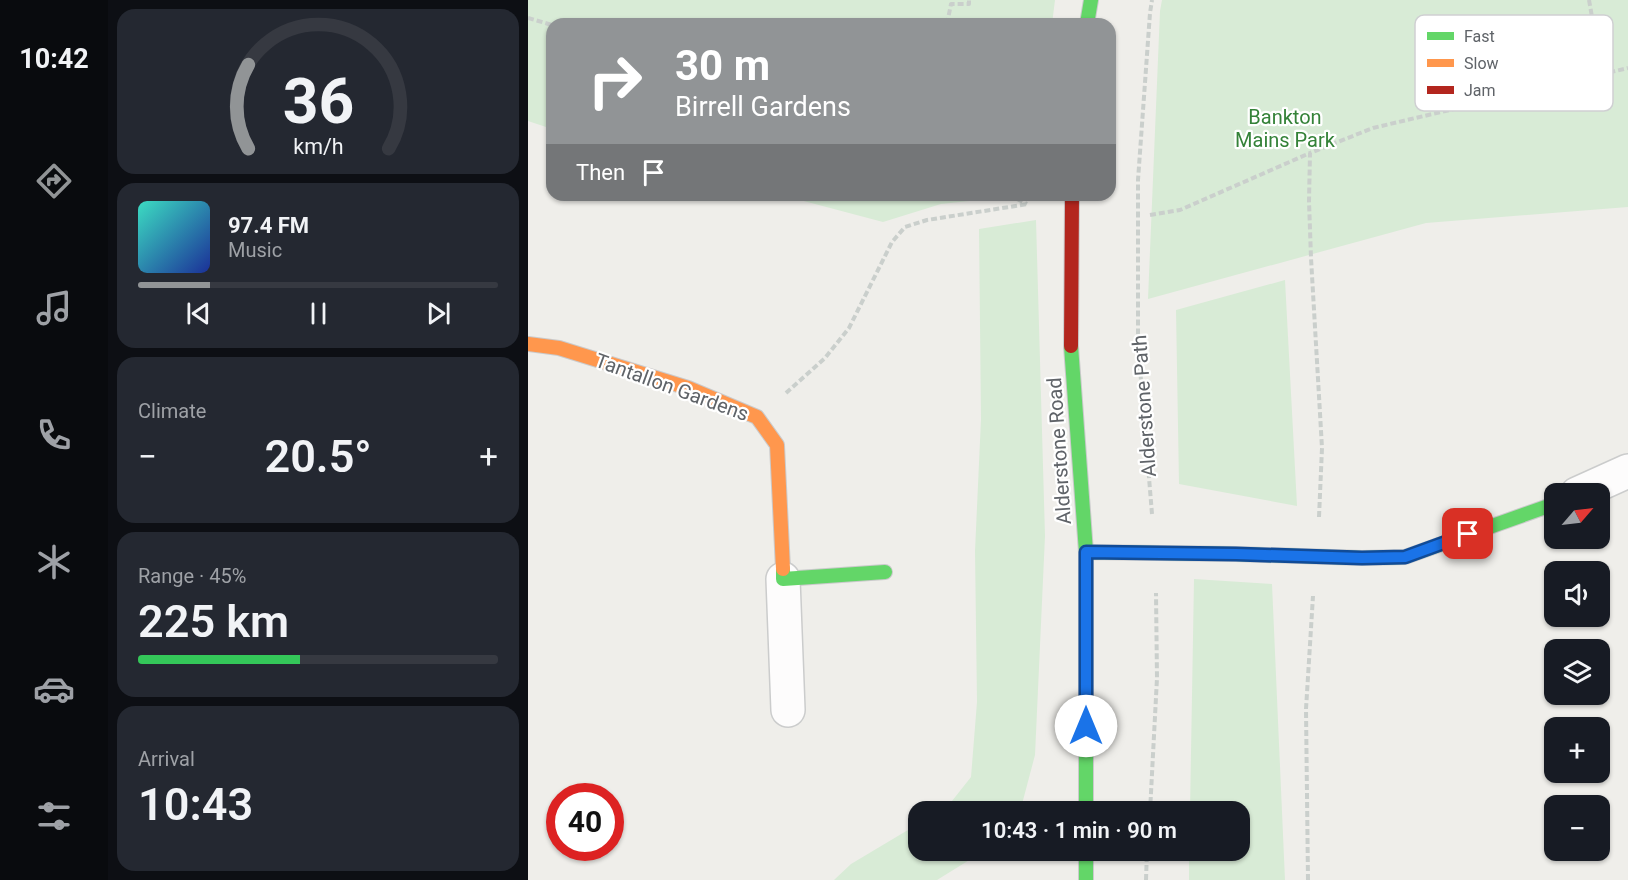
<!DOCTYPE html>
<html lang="en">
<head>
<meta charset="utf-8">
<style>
  :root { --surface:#171b24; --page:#242831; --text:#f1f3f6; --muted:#9ea1a6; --line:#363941; --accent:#919496 }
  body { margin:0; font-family:Roboto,sans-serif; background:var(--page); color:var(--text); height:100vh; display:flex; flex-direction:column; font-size:22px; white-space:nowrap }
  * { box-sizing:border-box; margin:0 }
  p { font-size:20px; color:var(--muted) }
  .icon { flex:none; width:33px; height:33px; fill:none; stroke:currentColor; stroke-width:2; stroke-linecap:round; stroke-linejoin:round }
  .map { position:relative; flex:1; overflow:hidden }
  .side { display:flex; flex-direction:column; gap:9px; padding:9px; background:#0d0f14; width:420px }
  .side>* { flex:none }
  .guide { position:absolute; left:18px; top:18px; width:570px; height:183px; border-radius:18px; box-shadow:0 2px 4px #0004; background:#919496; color:#fff; overflow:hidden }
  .needle { width:39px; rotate:62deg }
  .buttons { position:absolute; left:1016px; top:483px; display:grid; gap:12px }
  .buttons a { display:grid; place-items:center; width:66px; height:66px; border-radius:12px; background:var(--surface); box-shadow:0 2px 4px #0004; font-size:30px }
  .speed { position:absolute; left:18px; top:783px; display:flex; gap:12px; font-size:30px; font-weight:700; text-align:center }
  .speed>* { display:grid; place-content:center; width:78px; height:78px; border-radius:50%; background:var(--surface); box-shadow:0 2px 4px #0004; line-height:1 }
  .speed .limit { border:9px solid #d22; background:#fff; color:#111 }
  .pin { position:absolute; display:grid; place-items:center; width:51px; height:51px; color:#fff; margin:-26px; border-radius:12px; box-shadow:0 3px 9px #0006 }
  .me { position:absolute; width:66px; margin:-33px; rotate:0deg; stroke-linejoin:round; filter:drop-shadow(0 0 4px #0008) }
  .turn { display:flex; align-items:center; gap:21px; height:126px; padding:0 30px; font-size:27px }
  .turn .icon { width:78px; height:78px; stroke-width:2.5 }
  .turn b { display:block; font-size:42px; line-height:51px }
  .then { display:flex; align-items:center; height:57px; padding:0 30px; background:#0003; gap:12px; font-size:22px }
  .big { font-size:45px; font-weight:600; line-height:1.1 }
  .side .card { flex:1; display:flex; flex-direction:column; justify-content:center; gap:9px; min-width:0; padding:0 21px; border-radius:18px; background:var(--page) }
  .side .dial { align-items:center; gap:0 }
  .dial svg { height:156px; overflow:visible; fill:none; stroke:var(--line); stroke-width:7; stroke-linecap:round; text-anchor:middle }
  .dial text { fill:var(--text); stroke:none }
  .song { display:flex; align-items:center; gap:18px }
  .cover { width:72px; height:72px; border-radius:9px; background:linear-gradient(135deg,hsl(170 70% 55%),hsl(230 70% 35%)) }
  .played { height:6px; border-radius:3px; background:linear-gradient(90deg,var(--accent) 20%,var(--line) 20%) }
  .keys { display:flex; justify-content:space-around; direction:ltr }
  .heat { display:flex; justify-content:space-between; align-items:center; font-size:33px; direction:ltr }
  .charge { height:9px; border-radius:4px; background:linear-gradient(90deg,#34c759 45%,var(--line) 0) }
  .trip { position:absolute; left:380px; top:801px; width:342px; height:60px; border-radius:18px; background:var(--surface); box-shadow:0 2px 4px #0004; font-weight:600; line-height:60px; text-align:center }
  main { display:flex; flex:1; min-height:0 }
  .tab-bar { display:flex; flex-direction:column; width:108px; justify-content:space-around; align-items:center; background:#090b0e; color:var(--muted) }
  .tab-bar .icon { width:42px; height:42px }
  .tab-bar .on { color:var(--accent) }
  .tab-bar b { font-size:27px; color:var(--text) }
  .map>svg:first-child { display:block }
  .green { fill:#d8ebd6 }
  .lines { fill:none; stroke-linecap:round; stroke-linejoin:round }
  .street-casing { stroke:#cbcccc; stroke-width:36 }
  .fast-casing { stroke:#cacacb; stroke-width:16 }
  .slow-casing { stroke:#cacacb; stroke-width:16 }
  .jam-casing { stroke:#cacacb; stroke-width:16 }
  .path { stroke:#cacfcc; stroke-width:4; stroke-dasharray:6 3; stroke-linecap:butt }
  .street { stroke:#fdfcfc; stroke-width:33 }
  .fast { stroke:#63d668; stroke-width:14 }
  .slow { stroke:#ff974d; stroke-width:14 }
  .jam { stroke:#b3261e; stroke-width:14 }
  .route-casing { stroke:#114b97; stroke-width:15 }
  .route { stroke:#1a73e8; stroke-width:10 }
  .labels { text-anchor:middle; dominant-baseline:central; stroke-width:4.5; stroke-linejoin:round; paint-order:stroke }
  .park-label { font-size:20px; fill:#348238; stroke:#fff }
  .street-label { font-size:20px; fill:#5f6368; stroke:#fff }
  .key { fill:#fff; stroke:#cfd0d2; stroke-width:1.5 }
  .key-label { font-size:16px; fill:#5f6368 }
</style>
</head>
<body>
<main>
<nav class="tab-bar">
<b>10:42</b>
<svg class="icon on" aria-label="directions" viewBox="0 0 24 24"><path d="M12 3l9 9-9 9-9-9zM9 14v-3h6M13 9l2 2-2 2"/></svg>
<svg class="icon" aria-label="music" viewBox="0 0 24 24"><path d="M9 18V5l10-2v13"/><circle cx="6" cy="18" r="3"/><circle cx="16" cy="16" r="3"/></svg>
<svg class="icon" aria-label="phone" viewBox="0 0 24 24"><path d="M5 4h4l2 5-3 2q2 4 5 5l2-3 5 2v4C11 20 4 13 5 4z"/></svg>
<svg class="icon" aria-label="climate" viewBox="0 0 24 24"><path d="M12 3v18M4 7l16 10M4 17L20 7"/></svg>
<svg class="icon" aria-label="car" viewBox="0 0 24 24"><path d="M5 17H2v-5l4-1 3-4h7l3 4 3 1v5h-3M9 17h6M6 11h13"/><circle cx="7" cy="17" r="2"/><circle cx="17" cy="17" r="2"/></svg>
<svg class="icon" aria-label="filters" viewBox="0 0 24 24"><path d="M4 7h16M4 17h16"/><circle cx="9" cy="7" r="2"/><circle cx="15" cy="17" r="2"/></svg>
</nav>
<section class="side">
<div class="card dial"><svg viewBox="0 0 100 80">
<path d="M14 69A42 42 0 1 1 86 69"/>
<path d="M14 69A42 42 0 0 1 14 26" stroke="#919496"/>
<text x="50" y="56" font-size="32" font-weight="700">36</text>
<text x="50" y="72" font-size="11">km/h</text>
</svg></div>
<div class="card">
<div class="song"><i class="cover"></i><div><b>97.4 FM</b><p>Music</p></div></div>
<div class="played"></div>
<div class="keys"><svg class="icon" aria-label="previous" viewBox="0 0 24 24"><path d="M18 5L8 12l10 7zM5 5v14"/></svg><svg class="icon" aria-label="pause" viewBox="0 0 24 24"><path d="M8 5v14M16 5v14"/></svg><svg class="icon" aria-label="next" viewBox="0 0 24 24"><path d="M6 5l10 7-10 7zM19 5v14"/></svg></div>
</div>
<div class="card"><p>Climate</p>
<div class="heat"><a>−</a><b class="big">20.5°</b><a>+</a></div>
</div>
<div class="card"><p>Range · 45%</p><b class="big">225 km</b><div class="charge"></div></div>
<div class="card"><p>Arrival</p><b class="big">10:43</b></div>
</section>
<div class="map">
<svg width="1100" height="880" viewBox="0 0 1100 880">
  <rect width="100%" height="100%" fill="#efeeea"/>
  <path class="green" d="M 0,0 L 527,0 L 524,24 L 24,24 L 24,129 L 0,121 Z
    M 634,0 L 1100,0 L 1100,207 L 898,223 L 620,299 L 632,11 Z
    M 253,195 L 497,195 L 413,204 L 355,222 Z
    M 508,220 L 517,536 L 507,755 L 493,808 L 490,811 L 410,811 L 420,806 L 443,777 L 449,702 L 447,551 L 453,419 L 451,229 Z
    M 757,280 L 769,506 L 651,484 L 648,310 Z
    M 666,579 L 744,584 L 757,880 L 661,880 L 661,851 L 711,850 L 711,812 L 662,811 Z
    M 390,824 L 390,850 L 456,851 L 409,880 L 306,880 L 323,864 Z"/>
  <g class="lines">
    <g class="street-casing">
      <path id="street" d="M 1049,494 L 1100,471
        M 255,579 L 260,710"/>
    </g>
    <g class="fast-casing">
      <path id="fast" d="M 559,24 L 563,0
        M 543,346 L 558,552 L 558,812
        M 558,552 L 708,554 L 834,558 L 877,557 L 1026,504
        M 255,569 L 255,579 L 357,572
        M 558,850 L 558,880"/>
    </g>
    <g class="slow-casing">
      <path id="slow" d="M 0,344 L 31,348 L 160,388 L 229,417 L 249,445 L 255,569"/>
    </g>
    <g class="jam-casing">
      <path id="jam" d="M 543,346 L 544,195"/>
    </g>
    <path class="path" d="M 1061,0 L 1074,73
      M 0,18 L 24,25
      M 419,24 L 423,4 L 441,4 L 441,0
      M 481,195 L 499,204
      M 622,215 L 652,210 L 782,153
      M 258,393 L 297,358 L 321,328 L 364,242 L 377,227 L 399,220 L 500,204
      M 624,514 L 610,344 L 610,180 L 622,13 L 624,0
      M 791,517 L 794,448 L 783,258 L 781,201 L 782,153 L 845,128 L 1100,68
      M 622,812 L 629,678 L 628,593
      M 618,880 L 619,850
      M 780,880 L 778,709 L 785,596"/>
    <use href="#street" class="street"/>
    <use href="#fast" class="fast"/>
    <use href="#slow" class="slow"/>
    <use href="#jam" class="jam"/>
  </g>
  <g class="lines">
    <g class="route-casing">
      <path id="route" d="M 558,726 L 558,552 L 708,554 L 834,558 L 877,557 L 940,534"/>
    </g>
    <use href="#route" class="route"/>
  </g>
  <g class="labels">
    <g class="park-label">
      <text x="757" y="117">Bankton<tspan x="757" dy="23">Mains Park</tspan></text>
    </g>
    <g class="street-label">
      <text transform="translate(144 387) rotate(20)">Tantallon Gardens</text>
      <text transform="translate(616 406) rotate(-94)">Alderstone Path</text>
      <text transform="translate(531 451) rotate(-94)">Alderstone Road</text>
    </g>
  </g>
  <rect x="887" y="15" width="198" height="96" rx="9" class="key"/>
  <rect x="899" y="32" width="27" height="8" fill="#63d668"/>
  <rect x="899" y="59" width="27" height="8" fill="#ff974d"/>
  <rect x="899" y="86" width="27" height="8" fill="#b3261e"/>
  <g class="key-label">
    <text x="936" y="42">Fast</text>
    <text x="936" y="69">Slow</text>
    <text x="936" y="96">Jam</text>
  </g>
</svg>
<div class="buttons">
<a><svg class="needle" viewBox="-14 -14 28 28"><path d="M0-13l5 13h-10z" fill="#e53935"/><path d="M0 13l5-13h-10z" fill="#9ea1a6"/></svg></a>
<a><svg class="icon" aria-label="sound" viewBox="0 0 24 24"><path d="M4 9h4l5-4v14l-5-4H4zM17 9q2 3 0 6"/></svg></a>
<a><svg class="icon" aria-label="layers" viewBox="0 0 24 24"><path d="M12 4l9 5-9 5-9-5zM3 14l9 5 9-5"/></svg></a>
<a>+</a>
<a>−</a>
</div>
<div class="speed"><div class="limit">40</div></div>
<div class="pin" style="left:940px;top:534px;background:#d93025"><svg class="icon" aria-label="arrive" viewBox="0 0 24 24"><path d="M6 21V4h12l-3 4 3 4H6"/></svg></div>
<svg class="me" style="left:558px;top:726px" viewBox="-20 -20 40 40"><circle r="19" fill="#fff"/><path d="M0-13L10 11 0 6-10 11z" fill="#1a73e8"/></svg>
<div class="trip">10:43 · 1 min · 90 m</div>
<div class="guide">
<div class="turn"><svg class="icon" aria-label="right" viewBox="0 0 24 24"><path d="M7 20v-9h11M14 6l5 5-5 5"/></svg><div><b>30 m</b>Birrell Gardens</div></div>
<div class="then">Then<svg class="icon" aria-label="arrive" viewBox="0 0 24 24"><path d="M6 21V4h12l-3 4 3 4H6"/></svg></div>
</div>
</div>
</main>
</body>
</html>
